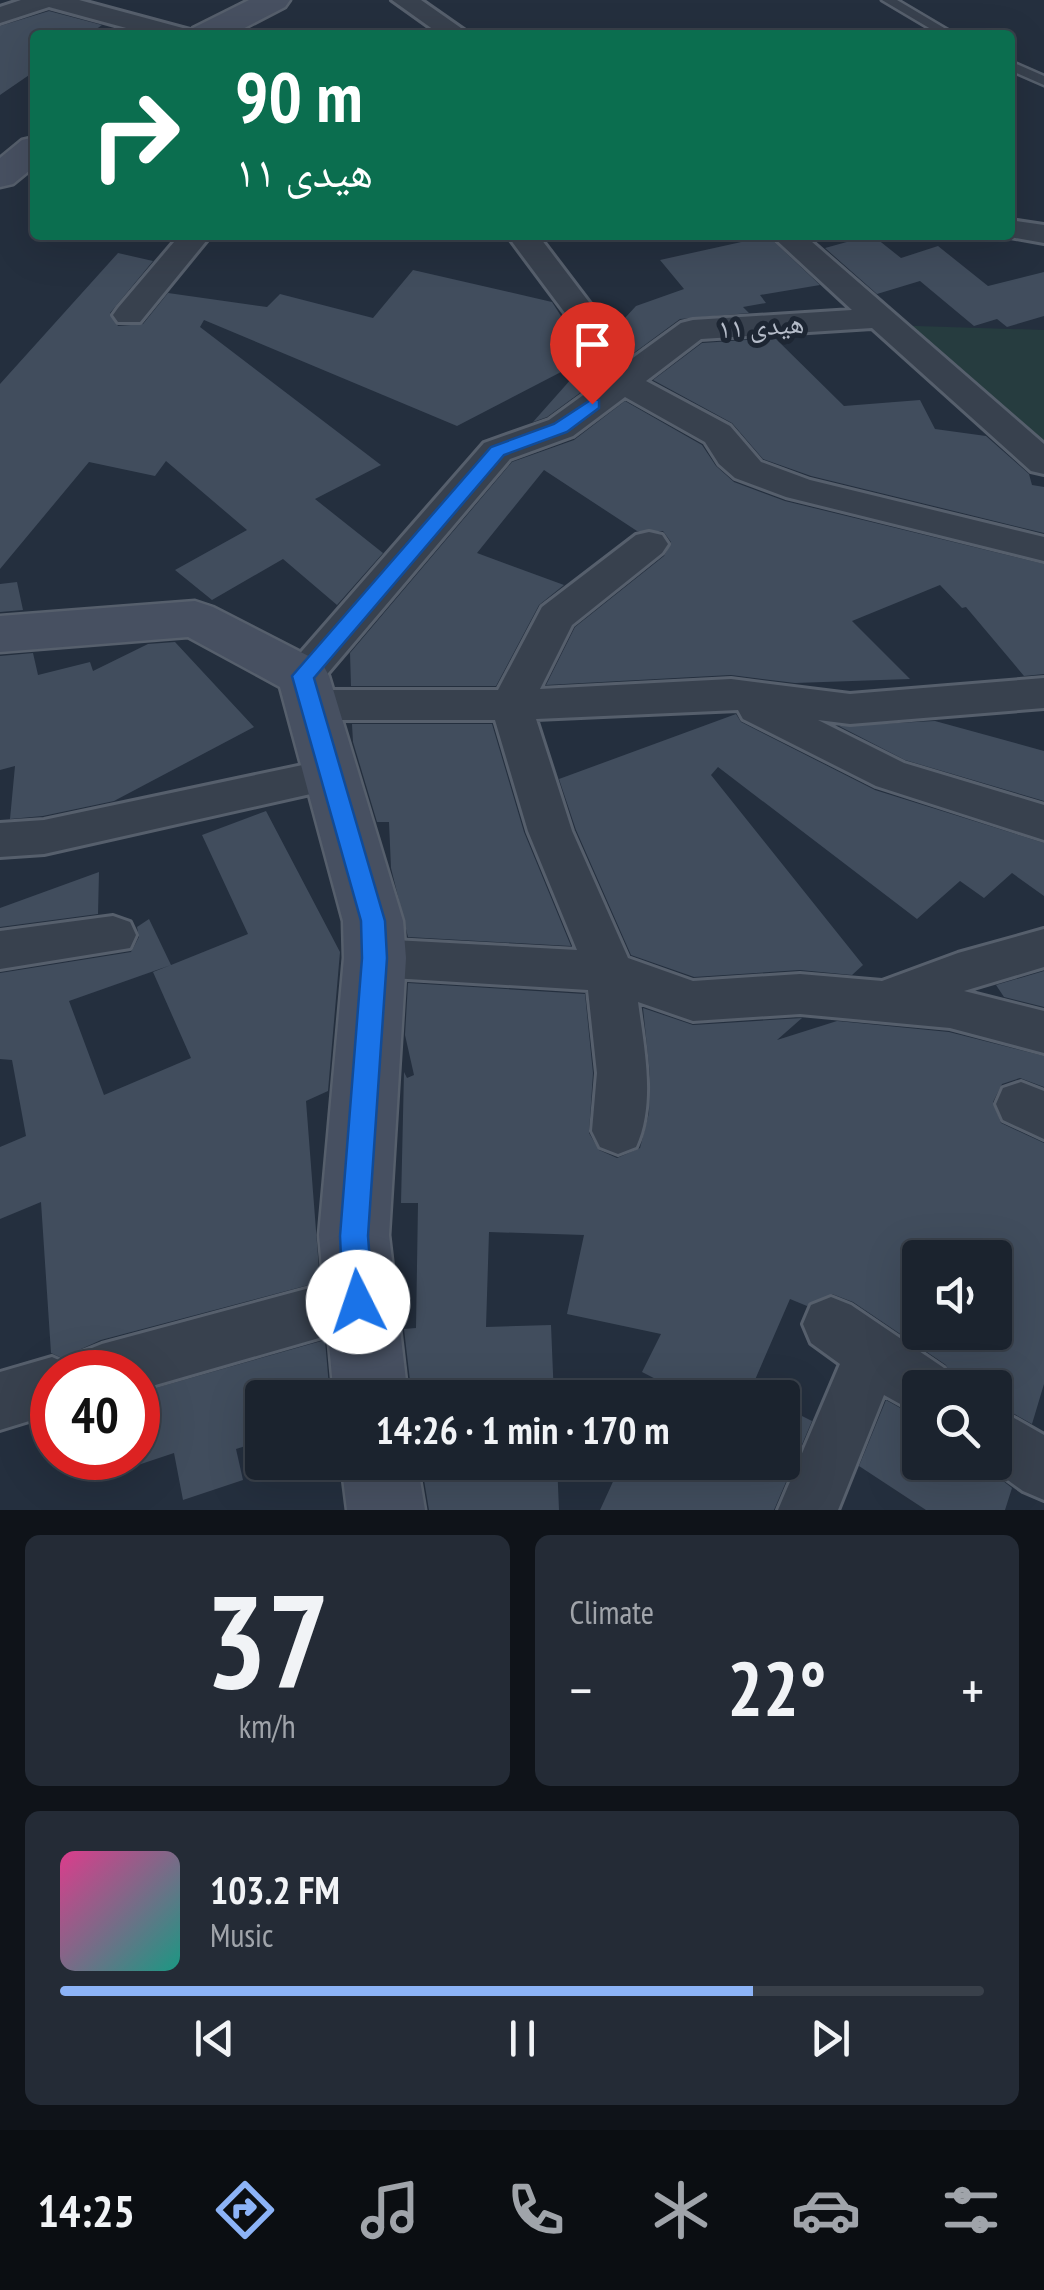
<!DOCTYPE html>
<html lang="en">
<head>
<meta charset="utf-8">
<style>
  :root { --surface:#1b232e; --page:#242b36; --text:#f1f3f6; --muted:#a0a4aa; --line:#39404a; --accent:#8cb3f7 }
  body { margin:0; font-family:"PT Sans Narrow","Noto Naskh Arabic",sans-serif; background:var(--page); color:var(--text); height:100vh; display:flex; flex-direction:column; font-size:38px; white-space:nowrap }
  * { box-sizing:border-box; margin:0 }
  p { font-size:32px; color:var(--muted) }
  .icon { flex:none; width:55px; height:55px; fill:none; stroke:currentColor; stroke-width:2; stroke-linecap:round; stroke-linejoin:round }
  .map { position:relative; height:1510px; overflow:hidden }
  .side { display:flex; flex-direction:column; gap:25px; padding:25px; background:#0f1319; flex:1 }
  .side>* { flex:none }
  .top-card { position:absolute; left:30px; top:30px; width:985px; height:210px; border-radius:10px; box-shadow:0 10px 40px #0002,0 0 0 2px var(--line); background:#0b6e4f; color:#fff; overflow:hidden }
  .fabs { position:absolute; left:902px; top:1240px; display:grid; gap:20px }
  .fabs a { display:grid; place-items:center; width:110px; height:110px; border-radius:10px; background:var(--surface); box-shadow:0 10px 40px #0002,0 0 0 2px var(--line); font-size:50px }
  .speed { position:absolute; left:30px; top:1350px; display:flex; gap:20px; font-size:50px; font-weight:700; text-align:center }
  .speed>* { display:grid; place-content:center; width:130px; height:130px; border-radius:50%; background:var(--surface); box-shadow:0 10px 40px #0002,0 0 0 2px var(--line); line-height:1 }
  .speed .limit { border:15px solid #d22; background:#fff; color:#111 }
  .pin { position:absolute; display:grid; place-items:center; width:85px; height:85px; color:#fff; margin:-102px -42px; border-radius:50% 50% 50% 0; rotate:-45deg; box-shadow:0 0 10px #0007 }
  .pin .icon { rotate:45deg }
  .me { position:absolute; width:110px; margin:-55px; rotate:356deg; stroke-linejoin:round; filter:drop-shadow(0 0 8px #0008) }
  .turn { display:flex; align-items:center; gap:35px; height:210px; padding:0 40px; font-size:45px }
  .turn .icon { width:130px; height:130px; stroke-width:2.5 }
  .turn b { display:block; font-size:70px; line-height:85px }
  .big { font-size:75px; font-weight:700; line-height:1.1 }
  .side .card { flex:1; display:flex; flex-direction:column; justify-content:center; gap:15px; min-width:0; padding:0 35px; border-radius:15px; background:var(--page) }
  .side .dial { align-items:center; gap:0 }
  .dial b { font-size:130px; line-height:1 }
  .song { display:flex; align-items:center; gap:30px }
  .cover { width:120px; height:120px; border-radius:15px; background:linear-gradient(135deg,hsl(330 70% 55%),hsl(170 70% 35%)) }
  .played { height:10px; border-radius:5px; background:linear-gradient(90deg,var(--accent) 75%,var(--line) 75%) }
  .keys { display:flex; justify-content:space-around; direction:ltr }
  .heat { display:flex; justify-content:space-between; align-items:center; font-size:55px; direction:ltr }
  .side .tiles { flex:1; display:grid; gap:25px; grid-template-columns:1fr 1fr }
  .card:last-child { grid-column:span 2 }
  .trip { position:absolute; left:245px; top:1380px; width:555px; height:100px; border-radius:10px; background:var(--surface); box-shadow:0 10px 40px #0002,0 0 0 2px var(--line); font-weight:700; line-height:100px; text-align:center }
  .tabs { display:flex; height:160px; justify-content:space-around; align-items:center; background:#0b0e12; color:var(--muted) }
  .tabs .icon { width:70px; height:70px }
  .tabs .on { color:var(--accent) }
  .tabs b { font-size:45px; color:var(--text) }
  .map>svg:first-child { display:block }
  .green { fill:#263c3f }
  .building { fill:#414d5d; fill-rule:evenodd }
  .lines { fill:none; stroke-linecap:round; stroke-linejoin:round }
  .lane-casing { stroke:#565f6c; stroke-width:5 }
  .street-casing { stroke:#565f6c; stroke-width:6 }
  .secondary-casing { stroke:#565f6c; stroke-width:5 }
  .lane { fill:#38414e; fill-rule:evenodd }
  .street { fill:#38414e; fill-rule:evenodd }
  .secondary { fill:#475061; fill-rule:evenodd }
  .route { fill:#1a73e8; stroke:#114b97; stroke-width:2.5 }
  .labels { text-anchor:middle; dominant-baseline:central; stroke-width:10; stroke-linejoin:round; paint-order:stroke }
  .street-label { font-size:28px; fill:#b5bcc9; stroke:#1d2633 }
</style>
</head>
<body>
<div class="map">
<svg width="1044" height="1510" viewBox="0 0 1044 1510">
  <rect width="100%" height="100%" fill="#242f3e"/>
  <path class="green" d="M 886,325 L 1044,330 L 1044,458 Z"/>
  <path class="building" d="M 49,11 L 102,25 L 88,35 L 35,35 L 35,71 L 0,95 L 0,26 Z
    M 872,235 L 901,258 L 938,246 L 988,286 L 1044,272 L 1044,316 L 1007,327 L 997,319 L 974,326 L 920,281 L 877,294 L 825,248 Z
    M 768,236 L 820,285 L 760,295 L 766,303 L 743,307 L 749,313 L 680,319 L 627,358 L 602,314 L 624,319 L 636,306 L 684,289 L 660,260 Z
    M 118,253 L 153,261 L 110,313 L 118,326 L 143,324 L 168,293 L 267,307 L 280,294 L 373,318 L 413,270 L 552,302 L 588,358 L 457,426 L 204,320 L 200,327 L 381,465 L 315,499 L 383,553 L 337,605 L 283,559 L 212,600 L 175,570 L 247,530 L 166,461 L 155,476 L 89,462 L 0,569 L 0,384 Z
    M 775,338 L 844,406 L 920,400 L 935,429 L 986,436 L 1029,474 L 1032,485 L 1044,487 L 1044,533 L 811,476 L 763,459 L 732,423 L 653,380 L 702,343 Z
    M 588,360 L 599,379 L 547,417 L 533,422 Z
    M 625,401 L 702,445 L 716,466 L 734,482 L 785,501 L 1044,564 L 1044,674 L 1024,676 L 966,607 L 962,608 L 940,585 L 852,621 L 910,679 L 795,683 L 731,675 L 546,685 L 575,627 L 664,556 L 671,542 L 663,531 L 637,531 L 544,470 L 477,553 L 564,585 L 539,605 L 496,686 L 351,686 L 350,653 L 512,462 L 574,440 Z
    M 17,582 L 23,610 L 0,612 L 0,584 Z
    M 175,642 L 254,727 L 114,801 L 43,816 L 10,819 L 15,766 L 0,770 L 0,656 L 33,653 L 38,675 L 90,662 L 93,671 L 148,644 Z
    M 736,714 L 741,722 L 875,790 L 1044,843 L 1044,896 L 1012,873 L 984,898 L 960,881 L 917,919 L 718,767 L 711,775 L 863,965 L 852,975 L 800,970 L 694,977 L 631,955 L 576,830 L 559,779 Z
    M 935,721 L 1044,751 L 1044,801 L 905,760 L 839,726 Z
    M 352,724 L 492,724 L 524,832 L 571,946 L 408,937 L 391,868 L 389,822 L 377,822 L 353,742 Z
    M 266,811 L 340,952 L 328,1091 L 306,1101 L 320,1282 L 101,1340 L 81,1349 L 73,1363 L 51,1353 L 41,1202 L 0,1219 L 0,1147 L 26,1136 L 12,1060 L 0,1059 L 0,973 L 131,952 L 139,937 L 137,927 L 149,919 L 171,965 L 248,934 L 202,835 ZM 171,965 L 153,972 L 191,1058 L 104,1095 L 69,1001 Z
    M 99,872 L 98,914 L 0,927 L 0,908 Z
    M 1044,971 L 1044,1007 L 1004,997 L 996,985 Z
    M 408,983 L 585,994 L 593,1073 L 589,1133 L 599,1150 L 617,1158 L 640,1148 L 649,1113 L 650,1075 L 643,1008 L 693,1025 L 802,1018 L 777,1040 L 837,1021 L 949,1032 L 1044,1056 L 1044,1087 L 1020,1078 L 1002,1084 L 993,1102 L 1001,1123 L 1044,1143 L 1044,1384 L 1032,1424 L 995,1403 L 995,1388 L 955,1388 L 946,1365 L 853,1302 L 832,1294 L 807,1306 L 790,1299 L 751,1389 L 766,1398 L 678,1398 L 681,1392 L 642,1372 L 661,1334 L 567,1314 L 584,1235 L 489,1232 L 486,1327 L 551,1325 L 554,1398 L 412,1398 L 404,1329 L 416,1328 L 418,1203 L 401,1203 L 404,1072 L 407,1078 L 414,1075 L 405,1035 ZM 920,1258 L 995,1258 L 995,1332 L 920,1332 Z
    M 325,1340 L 330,1398 L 262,1398 L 262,1441 L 236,1449 L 243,1480 L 183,1500 L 174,1453 L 138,1465 L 138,1393 Z
    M 886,1400 L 920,1419 L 920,1462 L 979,1462 L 1012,1488 L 1005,1510 L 926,1510 L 859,1466 Z
    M 782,1406 L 812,1421 L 774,1510 L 600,1510 L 622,1462 L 782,1462 Z
    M 421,1462 L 557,1462 L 559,1510 L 429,1510 Z"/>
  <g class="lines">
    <g class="lane-casing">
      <path id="lane" d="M 882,0 L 897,0 L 956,35 L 941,35 Z
        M 1010,61 L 1044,76 L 1044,85 L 1010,70 Z"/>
    </g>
    <g class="street-casing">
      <path id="street" d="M 21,0 L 79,0 L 190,30 L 194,35 L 152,35 L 49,7 L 0,23 L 0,7 Z
        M 392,0 L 421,0 L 471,35 L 441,35 Z
        M 1010,220 L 1044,225 L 1044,243 L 999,235 L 1010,235 Z
        M 180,235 L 211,235 L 140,322 L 118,322 L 113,315 L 118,308 Z
        M 507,235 L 538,235 L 598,314 L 626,363 L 681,323 L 693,320 L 852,310 L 771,235 L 804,235 L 1044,444 L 1044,474 L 1031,471 L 872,328 L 701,339 L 646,381 L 730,426 L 761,462 L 810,480 L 1044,537 L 1044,561 L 786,497 L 735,478 L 719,464 L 705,442 L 625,397 L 573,436 L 510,459 L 317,686 L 303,690 L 289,686 L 283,676 L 289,666 L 484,443 L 549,420 L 604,380 L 571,321 Z
        M 649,532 L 662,535 L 668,544 L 662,553 L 572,625 L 540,689 L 731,679 L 850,694 L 1044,678 L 1044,708 L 850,724 L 818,720 L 904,763 L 1044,805 L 1044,840 L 876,786 L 743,719 L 738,710 L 536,719 L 572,831 L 628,958 L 693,981 L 800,974 L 882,981 L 958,953 L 1044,929 L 1044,967 L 964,991 L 1044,1011 L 1044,1053 L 950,1028 L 800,1014 L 693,1021 L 638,1002 C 644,1048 656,1103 636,1147 L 618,1154 L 600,1147 L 592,1131 L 597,1073 L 588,990 L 375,977 L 358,972 L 351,958 L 358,944 L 375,939 L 577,950 L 528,831 L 495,720 L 311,720 L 296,716 L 290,705 L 296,694 L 311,690 L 498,690 L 542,607 L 636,535 Z
        M 331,759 L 346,764 L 352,775 L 346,786 L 44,854 L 0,857 L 0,823 L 44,820 Z
        M 113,916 L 130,922 L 136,935 L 130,948 L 0,969 L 0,931 Z
        M 1021,1082 L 1044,1091 L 1044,1139 L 1003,1120 L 996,1104 L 1003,1088 Z
        M 358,1275 L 378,1283 L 386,1302 L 378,1321 L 138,1390 L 138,1372 L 52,1372 L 52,1414 L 0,1430 L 0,1372 L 52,1357 L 72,1366 L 74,1371 L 82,1352 L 102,1344 Z
        M 831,1297 L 851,1305 L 944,1368 L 952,1388 L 920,1388 L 920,1415 L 884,1395 L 838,1510 L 778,1510 L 840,1364 L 811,1343 L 803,1324 L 811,1305 Z
        M 995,1407 L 1044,1435 L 1044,1500 L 1023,1491 L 983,1462 L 995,1462 Z"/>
    </g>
    <g class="secondary-casing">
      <path id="secondary" d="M 249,0 L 290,0 L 285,7 L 231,35 L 188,35 L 193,28 Z
        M 35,137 L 35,166 L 13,184 L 0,187 L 0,158 L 22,140 Z
        M 195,601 L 213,607 L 322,663 L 329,676 L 403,921 L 406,958 L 389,1235 L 408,1398 L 334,1398 L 319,1235 L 344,958 L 343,921 L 280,687 L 188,637 L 0,652 L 0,616 Z
        M 341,1462 L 417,1462 L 425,1510 L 347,1510 Z"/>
    </g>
    <use href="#lane" class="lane"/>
    <use href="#street" class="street"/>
    <use href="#secondary" class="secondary"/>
  </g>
  <path class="route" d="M 592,399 L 599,400 L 599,408 L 567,432 L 504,455 L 314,678 L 385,921 L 387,958 L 368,1236 L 373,1302 L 369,1312 L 358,1316 L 348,1312 L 343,1302 L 340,1236 L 362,958 L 361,921 L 292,676 L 491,447 L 554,424 Z"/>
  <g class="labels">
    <g class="street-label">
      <text transform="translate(761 325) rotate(-4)">هیدی ۱۱</text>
    </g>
  </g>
</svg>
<div class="fabs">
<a><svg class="icon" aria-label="sound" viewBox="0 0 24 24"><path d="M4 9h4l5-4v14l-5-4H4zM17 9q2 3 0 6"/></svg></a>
<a><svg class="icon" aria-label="search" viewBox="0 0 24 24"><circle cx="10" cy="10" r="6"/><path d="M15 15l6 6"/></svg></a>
</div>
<div class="speed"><div class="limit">40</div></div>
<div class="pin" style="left:592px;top:404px;background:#d93025"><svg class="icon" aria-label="arrive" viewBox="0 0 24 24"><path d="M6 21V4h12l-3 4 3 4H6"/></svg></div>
<svg class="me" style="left:358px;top:1302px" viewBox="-20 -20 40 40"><circle r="19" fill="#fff"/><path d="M0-13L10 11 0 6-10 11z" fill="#1a73e8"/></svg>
<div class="trip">14:26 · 1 min · 170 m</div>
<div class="top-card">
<div class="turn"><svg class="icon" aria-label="right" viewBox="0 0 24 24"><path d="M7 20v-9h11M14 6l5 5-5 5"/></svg><div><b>90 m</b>هیدی ۱۱</div></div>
</div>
</div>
<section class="side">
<div class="tiles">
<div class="card dial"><b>37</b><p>km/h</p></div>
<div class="card"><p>Climate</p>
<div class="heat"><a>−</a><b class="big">22°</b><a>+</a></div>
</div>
<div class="card">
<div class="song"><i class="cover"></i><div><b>103.2 FM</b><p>Music</p></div></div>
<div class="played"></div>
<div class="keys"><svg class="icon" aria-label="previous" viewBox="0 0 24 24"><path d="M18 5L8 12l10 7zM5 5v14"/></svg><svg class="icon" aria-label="pause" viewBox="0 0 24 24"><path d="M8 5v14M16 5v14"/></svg><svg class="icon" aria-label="next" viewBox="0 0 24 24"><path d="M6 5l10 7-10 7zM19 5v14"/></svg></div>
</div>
</div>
</section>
<nav class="tabs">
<b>14:25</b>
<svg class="icon on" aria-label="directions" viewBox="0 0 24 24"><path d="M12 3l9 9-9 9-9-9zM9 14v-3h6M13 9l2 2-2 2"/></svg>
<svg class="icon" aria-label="music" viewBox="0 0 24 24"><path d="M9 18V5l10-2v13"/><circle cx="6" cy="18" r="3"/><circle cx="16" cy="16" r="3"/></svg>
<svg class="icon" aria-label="phone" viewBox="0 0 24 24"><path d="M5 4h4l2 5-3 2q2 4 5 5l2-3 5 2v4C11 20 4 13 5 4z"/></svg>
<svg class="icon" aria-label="climate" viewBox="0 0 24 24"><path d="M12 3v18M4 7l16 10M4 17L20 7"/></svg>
<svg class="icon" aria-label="car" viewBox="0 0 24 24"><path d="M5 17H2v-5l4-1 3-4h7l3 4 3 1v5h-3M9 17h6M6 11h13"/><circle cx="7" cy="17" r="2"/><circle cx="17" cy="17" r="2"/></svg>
<svg class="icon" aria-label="filters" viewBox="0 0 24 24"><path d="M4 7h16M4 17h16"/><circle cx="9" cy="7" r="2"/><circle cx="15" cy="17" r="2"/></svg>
</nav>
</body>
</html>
